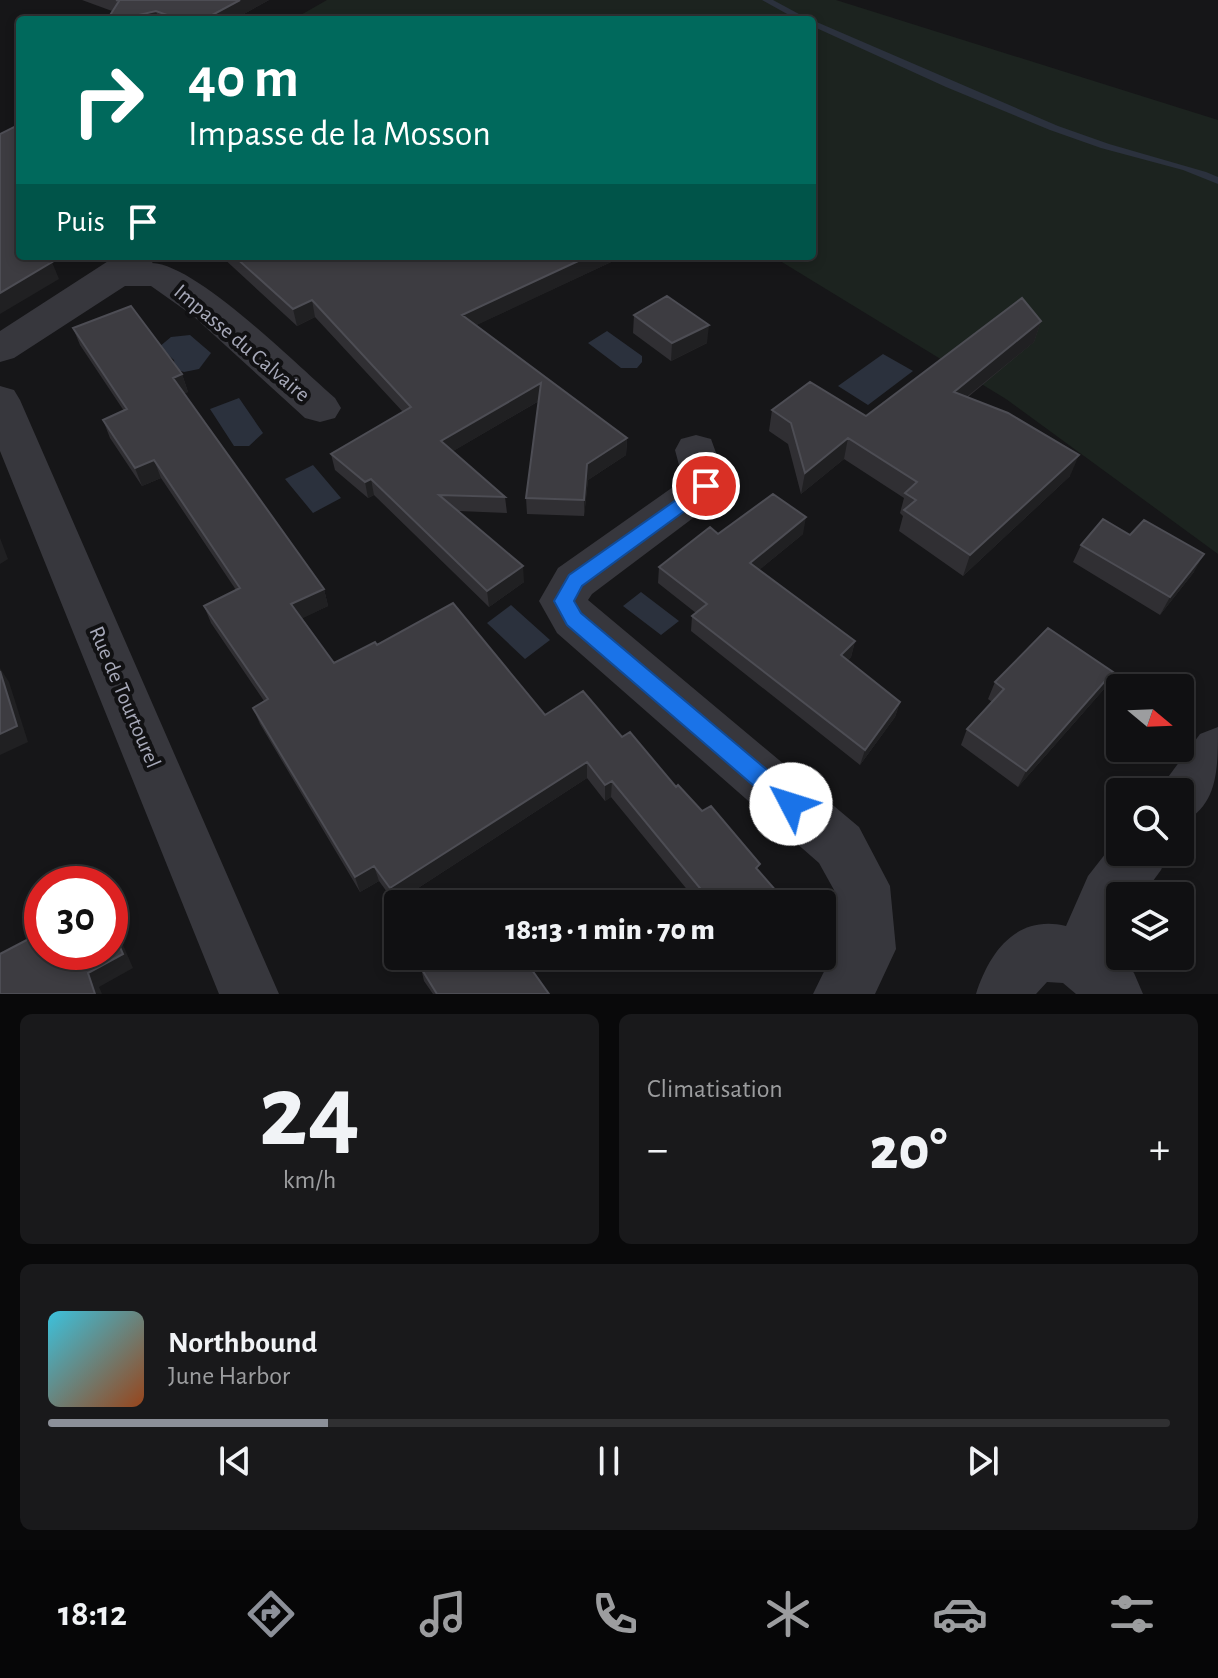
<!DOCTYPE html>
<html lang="fr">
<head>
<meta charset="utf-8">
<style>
  :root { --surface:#101012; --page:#19191b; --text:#f1f3f6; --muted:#9c9d9f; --line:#303032; --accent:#8c9099 }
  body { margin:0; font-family:"Alegreya Sans",sans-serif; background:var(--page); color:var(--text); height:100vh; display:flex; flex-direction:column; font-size:30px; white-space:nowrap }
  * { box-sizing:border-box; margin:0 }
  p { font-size:26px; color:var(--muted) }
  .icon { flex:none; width:44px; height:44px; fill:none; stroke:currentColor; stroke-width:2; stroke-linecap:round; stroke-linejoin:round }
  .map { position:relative; height:994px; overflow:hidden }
  .drawer { display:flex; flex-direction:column; gap:20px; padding:20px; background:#09090a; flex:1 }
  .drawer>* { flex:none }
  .hud { position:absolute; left:16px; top:16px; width:800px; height:244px; border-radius:8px; box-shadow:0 4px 12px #0003,0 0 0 2px var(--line); background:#00695c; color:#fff; overflow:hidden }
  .needle { width:52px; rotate:109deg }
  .controls { position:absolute; left:1106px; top:674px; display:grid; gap:16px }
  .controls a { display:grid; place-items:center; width:88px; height:88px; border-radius:8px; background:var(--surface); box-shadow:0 4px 12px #0003,0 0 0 2px var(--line); font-size:40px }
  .speed { position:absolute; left:24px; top:866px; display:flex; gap:16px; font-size:40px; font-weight:700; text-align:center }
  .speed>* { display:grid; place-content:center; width:104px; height:104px; border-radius:50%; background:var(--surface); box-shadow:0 4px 12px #0003,0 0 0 2px var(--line); line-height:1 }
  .speed .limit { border:12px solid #d22; background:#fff; color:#111 }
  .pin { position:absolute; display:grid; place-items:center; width:68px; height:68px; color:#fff; margin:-34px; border:4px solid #fff; border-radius:50%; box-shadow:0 2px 8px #0007 }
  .me { position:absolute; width:88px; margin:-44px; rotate:310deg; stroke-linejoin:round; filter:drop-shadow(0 0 6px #0008) }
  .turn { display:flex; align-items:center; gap:28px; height:168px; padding:0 40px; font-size:36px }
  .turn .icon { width:104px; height:104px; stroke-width:2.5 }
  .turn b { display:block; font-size:56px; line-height:68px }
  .then { display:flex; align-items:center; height:76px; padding:0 40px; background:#0003; gap:16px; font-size:30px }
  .big { font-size:60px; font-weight:800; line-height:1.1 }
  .drawer .widget { flex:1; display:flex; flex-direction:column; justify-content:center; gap:12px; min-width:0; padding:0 28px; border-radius:12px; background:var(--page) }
  .drawer .dial { align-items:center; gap:0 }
  .dial b { font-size:104px; line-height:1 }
  .song { display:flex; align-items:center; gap:24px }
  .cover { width:96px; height:96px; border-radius:12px; background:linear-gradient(135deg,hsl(190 70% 55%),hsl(20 70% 35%)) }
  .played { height:8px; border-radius:4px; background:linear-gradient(90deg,var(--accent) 25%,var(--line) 25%) }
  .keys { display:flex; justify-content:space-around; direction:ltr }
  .heat { display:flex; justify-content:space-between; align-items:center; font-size:44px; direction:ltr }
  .drawer .tiles { flex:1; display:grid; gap:20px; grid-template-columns:1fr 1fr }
  .widget:last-child { grid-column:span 2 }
  .trip { position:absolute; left:384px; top:890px; width:452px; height:80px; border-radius:8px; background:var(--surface); box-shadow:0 4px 12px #0003,0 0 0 2px var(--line); font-weight:800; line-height:80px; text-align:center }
  .tab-bar { display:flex; height:128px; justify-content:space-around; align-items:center; background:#060607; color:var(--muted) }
  .tab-bar .icon { width:56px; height:56px }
  .tab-bar .current { color:var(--accent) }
  .tab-bar b { font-size:36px; color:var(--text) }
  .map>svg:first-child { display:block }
  .green { fill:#1c231f }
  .water { fill:#2b313d }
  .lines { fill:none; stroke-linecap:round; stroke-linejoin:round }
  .stream { fill:#2b313d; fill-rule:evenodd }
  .minor { fill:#37373d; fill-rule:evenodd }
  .wall { fill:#302f33 }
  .shaded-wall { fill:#202022 }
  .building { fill:#3d3c41; stroke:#4d4d54; stroke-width:2 }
  .route { fill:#1a73e8; stroke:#114b97; stroke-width:2 }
  .labels { text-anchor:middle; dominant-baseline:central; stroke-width:8; stroke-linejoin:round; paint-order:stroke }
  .street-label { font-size:22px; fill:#a7a9b9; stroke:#111113 }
</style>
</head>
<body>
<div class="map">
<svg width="1218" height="994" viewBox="0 0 1218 994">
  <rect width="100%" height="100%" fill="#161618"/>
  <path class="green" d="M 327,0 L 836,0 L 1218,120 L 1218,554 L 1006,399 L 772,256 L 812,256 L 812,20 L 292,20 Z"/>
  <path class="water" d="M 607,331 L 642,356 L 642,362 L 637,368 L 621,368 L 588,343 Z
    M 190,335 L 211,353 L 199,369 L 184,372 L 175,369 L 174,360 L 159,347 L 171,337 Z
    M 883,354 L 913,371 L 868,405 L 838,386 Z
    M 239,398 L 263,433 L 249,446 L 234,446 L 210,409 Z
    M 313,465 L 341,498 L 313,513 L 285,479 Z
    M 641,592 L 679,621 L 661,635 L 623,606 Z
    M 511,605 L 550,640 L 525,659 L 487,623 Z"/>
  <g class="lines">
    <path class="stream" d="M 762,0 L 773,0 L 810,20 L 798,20 Z
      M 812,20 L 1058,126 L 1109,144 L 1206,172 L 1218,177 L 1218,184 L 1183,170 L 1101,148 L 1050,130 L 946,87 L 812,26 Z"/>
    <path class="minor" d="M 116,256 L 157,256 L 152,263 C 196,264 298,366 335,398 L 341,408 L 335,418 L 320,422 L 305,418 L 192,315 L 151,286 L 125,286 L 14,358 L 0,362 L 0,331 Z
      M 0,386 L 14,390 L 20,400 L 279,994 L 219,994 L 0,451 Z
      M 696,435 L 711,439 L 728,486 L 721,497 L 592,594 L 588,600 L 859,827 L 890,886 L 896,949 L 875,994 L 813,994 L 837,945 L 834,890 L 819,863 L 557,633 L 539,601 L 558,568 L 683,480 L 675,450 L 681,439 Z
      M 1218,727 C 1218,771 1218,806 1180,824 L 1180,792 L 1157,792 L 1200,734 Z
      M 1120,835 L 1120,852 L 1169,852 L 1161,870 L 1142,896 L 1120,896 L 1120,936 L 1115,949 L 1134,973 L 1143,994 L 1076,994 L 1063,983 L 1047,982 L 1036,994 L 976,994 C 989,953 1016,914 1066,926 L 1088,876 Z"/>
  </g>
  <path class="wall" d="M 82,0 L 269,0 L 233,20 L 107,20 L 112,11 Z
    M 221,256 L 624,256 L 476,325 L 627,438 L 626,455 L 588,480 L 584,516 L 527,514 L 526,498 L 539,401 L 453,451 L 505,497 L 507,513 L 459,511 L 524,582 L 489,607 L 374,495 L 368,498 L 335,470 L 331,454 L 403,412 L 315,317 L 297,326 Z
    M 634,315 L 707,343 L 671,361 L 633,333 Z
    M 1041,321 L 1034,342 L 968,397 L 1070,476 L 963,576 L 899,531 L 903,516 L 900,513 L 904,498 L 844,459 L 801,494 L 788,444 L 769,431 L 772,410 L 866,416 Z
    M 73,328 L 182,374 L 188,392 L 184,393 L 324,589 L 328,606 L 302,618 L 334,663 L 377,645 L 545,715 L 622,737 L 702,811 L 759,871 L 778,893 L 775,904 L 699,904 L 611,797 L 605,801 L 587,778 L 395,903 L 379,881 L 360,892 L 260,724 L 253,708 L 264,701 L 211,623 L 204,606 L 236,590 L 161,478 L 142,486 L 110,438 L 103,420 L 124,411 L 80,345 Z
    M 803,534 L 759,570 L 855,641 L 851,657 L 848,660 L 900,702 L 895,717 L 860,765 L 691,631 L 692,616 L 696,613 L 658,583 L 659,567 Z
    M 1130,535 L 1194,572 L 1160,615 L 1073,562 L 1081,545 Z
    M 1113,672 L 1104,689 L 1018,787 L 961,745 L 967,729 L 992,702 L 988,699 L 995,682 Z
    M 421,968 L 549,994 L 433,994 L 424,981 Z"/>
  <path class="shaded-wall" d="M 240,0 L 269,0 L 233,20 L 203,20 Z
    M 156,11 L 159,20 L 117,20 Z
    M 589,256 L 624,256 L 464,331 L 462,315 Z
    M 52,262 L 59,279 L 0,314 L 0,293 Z
    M 312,300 L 315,317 L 297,326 L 293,309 Z
    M 1041,321 L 1034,342 L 948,412 L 954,392 Z
    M 709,325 L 707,343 L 671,361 L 672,343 Z
    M 182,374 L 188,392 L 179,395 L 173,378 Z
    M 541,383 L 542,399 L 443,457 L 441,441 Z
    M 627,438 L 626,455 L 588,480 L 584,516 L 584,500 L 587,464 Z
    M 848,438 L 844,459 L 801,494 L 805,473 Z
    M 1079,455 L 1070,476 L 963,576 L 970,555 Z
    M 154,460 L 161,478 L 142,486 L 135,468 Z
    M 371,479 L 374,495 L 368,498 L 365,482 Z
    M 806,517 L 803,534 L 748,579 L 750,563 Z
    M 0,538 L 8,559 L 0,564 Z
    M 1204,554 L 1194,572 L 1160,615 L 1170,597 Z
    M 523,566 L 524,582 L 489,607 L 487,591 Z
    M 324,589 L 328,606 L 297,621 L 291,604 Z
    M 855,641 L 851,657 L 837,670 L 841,655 Z
    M 0,668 L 9,682 L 28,742 L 0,755 Z
    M 1113,672 L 1104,689 L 1018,787 L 1026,771 Z
    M 900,702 L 895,717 L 860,765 L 865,750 Z
    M 587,762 L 587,778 L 395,903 L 390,888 Z
    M 612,781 L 611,797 L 605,801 L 605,785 Z
    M 374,866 L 379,881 L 360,892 L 355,877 Z
    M 778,893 L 775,904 L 763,904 Z
    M 110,915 L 133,968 L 99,987 L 102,994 L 95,994 L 88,973 L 110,924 Z"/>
  <path class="building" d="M 116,0 L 240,0 L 203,20 L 181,20 L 156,11 L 117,20 L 107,20 L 119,1 Z
    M 18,125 L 20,126 L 20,256 L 41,256 L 52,262 L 0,293 L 0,134 Z
    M 234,256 L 589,256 L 462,315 L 627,438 L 587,464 L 584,500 L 526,498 L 541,383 L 441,441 L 505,497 L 439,495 L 523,566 L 487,591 L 371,479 L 365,482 L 331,454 L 411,407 L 312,300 L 293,309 Z
    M 667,296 L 709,325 L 672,343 L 634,315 Z
    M 1022,298 L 1041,321 L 954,392 L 1008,413 L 1079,455 L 970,555 L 904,510 L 916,500 L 905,493 L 917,482 L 848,438 L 805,473 L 791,423 L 772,410 L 810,382 L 866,416 Z
    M 131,306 L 182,374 L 173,378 L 324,589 L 291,604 L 334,663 L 375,642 L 377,645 L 453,603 L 545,715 L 583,691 L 622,737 L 630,732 L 676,787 L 678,785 L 702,811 L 711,806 L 760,864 L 756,868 L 778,893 L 763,904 L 713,904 L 612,781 L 605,785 L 587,762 L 390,888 L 374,866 L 355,877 L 253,708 L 268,699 L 204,606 L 240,588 L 154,460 L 135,468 L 103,420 L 127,409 L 73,328 Z
    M 773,494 L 806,517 L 750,563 L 855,641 L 841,655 L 900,702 L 865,750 L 692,616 L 707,604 L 659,567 L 710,527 L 718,534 Z
    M 1103,519 L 1130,535 L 1144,520 L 1204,554 L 1170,597 L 1081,545 Z
    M 1048,628 L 1113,672 L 1026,771 L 967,729 L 1004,689 L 995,682 Z
    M 0,671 L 17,726 L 0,734 Z
    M 110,924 L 123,954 L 88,973 L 95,994 L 0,994 L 0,954 L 42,932 L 42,952 L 110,952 Z
    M 439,956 L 522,956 L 549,994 L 437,994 L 421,968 Z"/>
  <path class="route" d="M 706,479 L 712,481 L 715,486 L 712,491 L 582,586 L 574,601 L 581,613 L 798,796 L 802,804 L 798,811 L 791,814 L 783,811 L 567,625 L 554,601 L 569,575 Z"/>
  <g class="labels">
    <g class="street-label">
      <text transform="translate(242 343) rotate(40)">Impasse du Calvaire</text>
      <text transform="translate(125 697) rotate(67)">Rue de Tourtourel</text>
    </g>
  </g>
</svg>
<div class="controls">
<a><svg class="needle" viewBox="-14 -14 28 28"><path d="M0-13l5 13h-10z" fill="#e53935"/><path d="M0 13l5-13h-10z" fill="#9c9d9f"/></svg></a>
<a><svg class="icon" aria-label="search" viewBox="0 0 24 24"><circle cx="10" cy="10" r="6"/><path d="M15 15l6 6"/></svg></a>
<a><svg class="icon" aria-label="layers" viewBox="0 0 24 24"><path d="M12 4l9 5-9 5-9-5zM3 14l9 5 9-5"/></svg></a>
</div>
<div class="speed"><div class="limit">30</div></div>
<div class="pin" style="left:706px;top:486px;background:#d93025"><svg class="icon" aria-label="arrive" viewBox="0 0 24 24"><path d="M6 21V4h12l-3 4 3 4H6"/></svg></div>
<svg class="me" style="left:791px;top:804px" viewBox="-20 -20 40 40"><circle r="19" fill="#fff"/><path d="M0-13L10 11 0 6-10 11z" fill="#1a73e8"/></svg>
<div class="trip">18:13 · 1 min · 70 m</div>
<div class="hud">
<div class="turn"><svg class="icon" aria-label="right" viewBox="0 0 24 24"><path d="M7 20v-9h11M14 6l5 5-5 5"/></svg><div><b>40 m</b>Impasse de la Mosson</div></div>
<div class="then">Puis<svg class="icon" aria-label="arrive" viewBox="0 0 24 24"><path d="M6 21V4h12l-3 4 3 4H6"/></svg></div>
</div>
</div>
<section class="drawer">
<div class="tiles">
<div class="widget dial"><b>24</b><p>km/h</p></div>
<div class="widget"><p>Climatisation</p>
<div class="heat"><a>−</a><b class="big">20°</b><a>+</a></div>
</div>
<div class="widget">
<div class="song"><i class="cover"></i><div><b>Northbound</b><p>June Harbor</p></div></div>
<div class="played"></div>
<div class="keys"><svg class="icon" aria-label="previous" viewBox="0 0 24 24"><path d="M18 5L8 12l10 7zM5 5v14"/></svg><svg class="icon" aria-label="pause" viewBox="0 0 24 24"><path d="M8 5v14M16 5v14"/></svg><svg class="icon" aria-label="next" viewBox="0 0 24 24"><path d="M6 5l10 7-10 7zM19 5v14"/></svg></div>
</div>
</div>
</section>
<nav class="tab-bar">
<b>18:12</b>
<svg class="icon current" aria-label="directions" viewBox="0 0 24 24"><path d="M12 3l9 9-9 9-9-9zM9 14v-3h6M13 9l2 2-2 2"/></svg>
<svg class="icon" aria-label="music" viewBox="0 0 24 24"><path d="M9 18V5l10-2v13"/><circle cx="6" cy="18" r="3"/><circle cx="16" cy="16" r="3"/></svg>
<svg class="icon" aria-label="phone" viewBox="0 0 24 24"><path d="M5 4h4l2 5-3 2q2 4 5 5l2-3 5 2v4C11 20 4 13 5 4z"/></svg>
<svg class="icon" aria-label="climate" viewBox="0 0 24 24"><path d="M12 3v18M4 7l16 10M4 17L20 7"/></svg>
<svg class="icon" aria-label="car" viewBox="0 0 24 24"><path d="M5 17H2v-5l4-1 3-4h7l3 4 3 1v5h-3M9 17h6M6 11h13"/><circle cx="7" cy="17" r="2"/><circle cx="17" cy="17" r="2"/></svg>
<svg class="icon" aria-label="filters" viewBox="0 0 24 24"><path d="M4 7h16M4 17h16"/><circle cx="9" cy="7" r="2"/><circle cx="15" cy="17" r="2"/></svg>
</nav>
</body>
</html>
